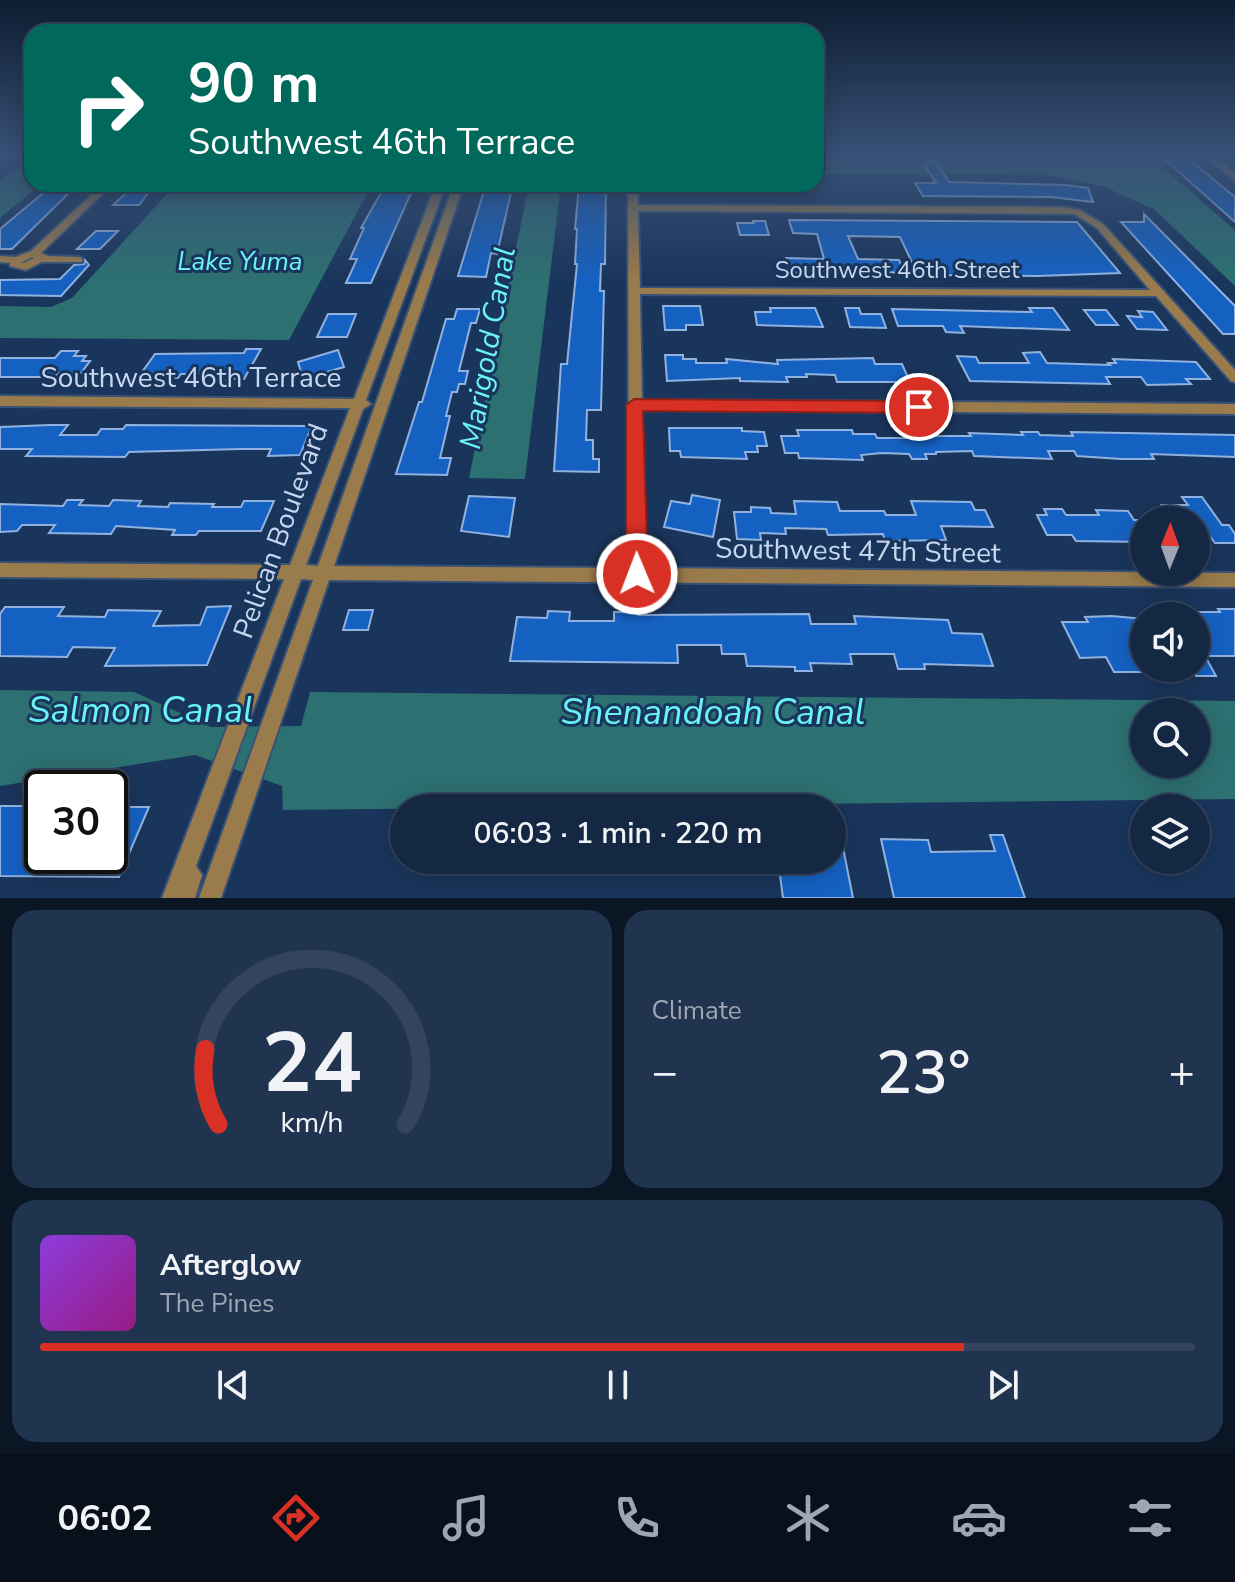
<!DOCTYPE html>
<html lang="en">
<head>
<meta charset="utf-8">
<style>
  :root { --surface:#142844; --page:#21344f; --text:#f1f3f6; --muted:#9da6b2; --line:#33445d; --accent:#d93025 }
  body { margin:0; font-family:"Nunito Sans",sans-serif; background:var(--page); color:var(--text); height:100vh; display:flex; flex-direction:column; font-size:30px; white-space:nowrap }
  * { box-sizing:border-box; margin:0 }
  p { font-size:26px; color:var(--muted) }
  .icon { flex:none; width:44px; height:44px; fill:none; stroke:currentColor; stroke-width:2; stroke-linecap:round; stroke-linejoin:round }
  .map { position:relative; height:898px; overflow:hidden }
  .drawer { display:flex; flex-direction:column; gap:12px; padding:12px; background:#0b1625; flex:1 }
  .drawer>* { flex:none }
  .banner { position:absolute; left:24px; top:24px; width:800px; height:168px; border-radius:24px; box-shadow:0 4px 20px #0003,0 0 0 2px var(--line); background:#00695c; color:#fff; overflow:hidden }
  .needle { width:52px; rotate:1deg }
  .controls { position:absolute; left:1130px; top:506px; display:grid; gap:16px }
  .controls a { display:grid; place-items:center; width:80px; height:80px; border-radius:50%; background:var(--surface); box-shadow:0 4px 20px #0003,0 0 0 2px var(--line); font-size:40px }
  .speed { position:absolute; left:24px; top:770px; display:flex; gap:16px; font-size:40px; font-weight:700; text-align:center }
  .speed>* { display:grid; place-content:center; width:104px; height:104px; border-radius:50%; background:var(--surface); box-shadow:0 4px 20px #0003,0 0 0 2px var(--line); line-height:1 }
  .speed .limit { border:4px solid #111; border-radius:12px; background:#fff; color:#111 }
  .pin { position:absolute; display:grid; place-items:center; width:68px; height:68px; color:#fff; margin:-34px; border:4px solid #fff; border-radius:50%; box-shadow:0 2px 8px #0007 }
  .me { position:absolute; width:88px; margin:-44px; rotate:359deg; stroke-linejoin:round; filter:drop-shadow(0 0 6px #0008) }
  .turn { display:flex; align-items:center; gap:28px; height:168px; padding:0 32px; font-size:36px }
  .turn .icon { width:104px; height:104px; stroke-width:2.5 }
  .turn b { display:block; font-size:56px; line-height:68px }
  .big { font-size:60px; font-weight:600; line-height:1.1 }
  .drawer .tile { flex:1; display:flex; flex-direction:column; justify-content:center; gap:12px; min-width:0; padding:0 28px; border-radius:24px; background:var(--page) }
  .drawer .dial { align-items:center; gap:0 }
  .dial svg { height:208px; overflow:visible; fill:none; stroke:var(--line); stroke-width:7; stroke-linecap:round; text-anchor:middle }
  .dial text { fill:var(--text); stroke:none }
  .song { display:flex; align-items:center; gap:24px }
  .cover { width:96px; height:96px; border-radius:12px; background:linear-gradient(135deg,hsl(270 70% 55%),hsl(310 70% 35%)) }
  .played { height:8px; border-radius:4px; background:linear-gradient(90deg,var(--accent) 80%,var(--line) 80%) }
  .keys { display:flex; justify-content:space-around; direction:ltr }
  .heat { display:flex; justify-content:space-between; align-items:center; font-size:44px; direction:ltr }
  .drawer .tiles { flex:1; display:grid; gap:12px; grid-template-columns:1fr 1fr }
  .tile:last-child { grid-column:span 2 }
  .trip { position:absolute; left:390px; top:794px; width:456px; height:80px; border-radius:40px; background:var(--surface); box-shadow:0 4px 20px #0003,0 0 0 2px var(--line); font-weight:600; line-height:80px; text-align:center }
  .tab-bar { display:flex; height:128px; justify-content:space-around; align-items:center; background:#08101b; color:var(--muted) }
  .tab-bar .icon { width:56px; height:56px }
  .tab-bar .on { color:var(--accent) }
  .tab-bar b { font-size:36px; color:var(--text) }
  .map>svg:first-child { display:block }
  .water { fill:#2d7071; fill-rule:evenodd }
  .building { fill:#1561c2; stroke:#91b2e0; stroke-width:2 }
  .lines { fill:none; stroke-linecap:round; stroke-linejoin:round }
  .minor-casing { stroke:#395276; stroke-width:4 }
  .minor { fill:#9a7b4b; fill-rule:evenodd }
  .route { fill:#d93025; stroke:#8d1f18; stroke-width:2 }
  .labels { text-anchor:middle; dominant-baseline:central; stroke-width:6; stroke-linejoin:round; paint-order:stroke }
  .far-street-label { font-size:24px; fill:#c7d7ef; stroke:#1a355b }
  .far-water-label { font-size:26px; font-style:italic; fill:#6af3f6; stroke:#1a355b }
  .street-label { font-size:28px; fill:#c7d7ef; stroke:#1a355b }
  .water-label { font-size:30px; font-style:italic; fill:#6af3f6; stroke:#1a355b }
  .near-water-label { font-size:36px; font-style:italic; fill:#6af3f6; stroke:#1a355b }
</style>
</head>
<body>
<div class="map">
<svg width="1235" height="898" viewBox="0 0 1235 898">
  <rect width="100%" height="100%" fill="#1a355b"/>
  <path class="water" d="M 1055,155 L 1148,155 L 1235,230 L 1235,286 L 1155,210 L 1103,186 L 1047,175 L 816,174 L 816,159 L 1030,160 Z
    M 32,156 L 32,184 L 41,184 L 0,218 L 0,181 Z
    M 176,184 L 372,184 L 289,340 L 0,338 L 0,306 L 51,307 L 72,298 Z
    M 529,184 L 561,184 L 525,479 L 469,478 Z
    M 0,690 L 134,692 L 211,727 L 301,726 L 310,692 L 1235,701 L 1235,799 L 283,810 L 282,786 L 195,755 L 0,786 ZM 1144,712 L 1196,712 L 1196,764 L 1144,764 Z"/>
  <path class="building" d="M 1160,155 L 1184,155 L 1235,197 L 1235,222 Z
    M 934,160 L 949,182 L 1066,185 L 1088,188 L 1093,202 L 1051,197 L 923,196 L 915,183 L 936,183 L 925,166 Z
    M 54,184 L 78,184 L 12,249 L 0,249 L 0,229 Z
    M 136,184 L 155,184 L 139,205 L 113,205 Z
    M 386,184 L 415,184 L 371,283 L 346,283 L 357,259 L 350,259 L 364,228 L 361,228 Z
    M 486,184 L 513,184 L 497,254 L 491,253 L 486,277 L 458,276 Z
    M 606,184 L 605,264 L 601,264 L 600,291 L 604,291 L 601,410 L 587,410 L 586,440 L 593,440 L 593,459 L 599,459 L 599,472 L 554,471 L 561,364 L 567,364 L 577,264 L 575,264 L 577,229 L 575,229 L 579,185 Z
    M 1144,214 L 1235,306 L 1235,334 L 1223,334 L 1121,222 L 1144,222 Z
    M 789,220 L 1077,222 L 1120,273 L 1037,276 L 934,275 L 933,272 L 916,271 L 900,237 L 848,236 L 858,259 L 899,260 L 904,272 L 852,274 L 850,271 L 820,271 L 789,274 L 786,258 L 824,259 L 817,234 L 793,233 Z
    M 753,221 L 765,221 L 769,235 L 740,235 L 737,223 L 754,223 Z
    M 96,231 L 118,231 L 100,249 L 77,249 Z
    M 85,260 L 89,265 L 61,296 L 0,295 L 0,280 L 60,279 L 74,265 L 84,264 Z
    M 663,306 L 700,306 L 703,325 L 686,325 L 686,330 L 665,330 Z
    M 770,308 L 815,308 L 823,327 L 757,325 L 755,312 L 771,312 Z
    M 845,308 L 859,308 L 861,314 L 881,314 L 886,328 L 850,327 Z
    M 1029,308 L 1053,308 L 1069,330 L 960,326 L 964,333 L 946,332 L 943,326 L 898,326 L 892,309 L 1032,312 Z
    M 457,309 L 480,309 L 476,323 L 471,323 L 459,371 L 468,371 L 465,384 L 459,384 L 457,392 L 452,392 L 446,416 L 450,416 L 440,458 L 451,458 L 447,475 L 396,474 L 419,402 L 422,402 L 446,319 L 454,319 Z
    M 1084,310 L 1106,310 L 1118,325 L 1096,325 Z
    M 1138,311 L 1153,312 L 1167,330 L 1137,329 L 1127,316 L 1142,317 Z
    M 328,314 L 356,314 L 347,337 L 317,337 Z
    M 246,349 L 261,349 L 244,379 L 227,379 L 230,374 L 181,374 L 178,378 L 140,375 L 155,354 L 244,353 Z
    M 338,350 L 344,367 L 303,379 L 298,362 Z
    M 61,351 L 78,351 L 74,356 L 86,356 L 82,361 L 90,361 L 81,373 L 58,373 L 55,377 L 0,377 L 0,358 L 55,358 Z
    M 1040,352 L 1047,363 L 1110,365 L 1108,363 L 1116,363 L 1113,359 L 1196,362 L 1210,379 L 1186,379 L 1191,384 L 1147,385 L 1141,377 L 1106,377 L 1110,384 L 970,381 L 957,356 L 976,357 L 979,363 L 1029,363 L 1023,353 Z
    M 665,355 L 683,355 L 683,359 L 696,359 L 696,363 L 727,363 L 726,359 L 778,364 L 777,360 L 873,358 L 875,364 L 902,364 L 910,382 L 837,382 L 835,375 L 806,374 L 807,377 L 786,377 L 788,382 L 740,381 L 740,378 L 667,381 Z
    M 50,425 L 68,425 L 60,435 L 97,435 L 101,429 L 123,429 L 126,425 L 312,426 L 300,455 L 268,456 L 271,449 L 241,449 L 129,452 L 125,457 L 26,456 L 32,449 L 0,449 L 0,427 Z
    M 669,428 L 742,428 L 742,431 L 764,432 L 767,446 L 757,446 L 758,452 L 745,452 L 747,459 L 681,457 L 680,451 L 670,451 Z
    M 797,430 L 852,430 L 853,434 L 875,434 L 877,438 L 909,438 L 906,431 L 927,431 L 929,436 L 971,436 L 969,433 L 1023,435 L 1021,432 L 1038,432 L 1040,435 L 1073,436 L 1071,432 L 1235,435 L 1235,457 L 1151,454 L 1154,459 L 1121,459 L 1077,456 L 1074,451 L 1048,451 L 1052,459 L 974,456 L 972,451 L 936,452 L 936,454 L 925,454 L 927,459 L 912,459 L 909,454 L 882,453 L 861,455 L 863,460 L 799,458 L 798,453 L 785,453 L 781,436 L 799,436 Z
    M 692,495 L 720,500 L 713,537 L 664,527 L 671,501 L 690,504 Z
    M 469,496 L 515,498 L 509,537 L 461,531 Z
    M 1182,497 L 1202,497 L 1222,525 L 1229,525 L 1235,534 L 1235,543 L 1215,543 L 1209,535 L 1196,535 L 1196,520 L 1172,520 L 1162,505 L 1188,505 Z
    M 67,500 L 83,500 L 79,505 L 109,506 L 113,500 L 141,501 L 138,506 L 168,507 L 170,503 L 214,504 L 212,507 L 241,507 L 244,501 L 274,501 L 261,531 L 199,531 L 196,535 L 172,535 L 175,530 L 116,526 L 111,534 L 49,533 L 55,525 L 22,525 L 17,531 L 0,532 L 0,504 L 63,506 Z
    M 794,501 L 837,502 L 840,511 L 884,511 L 886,515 L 916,515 L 911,501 L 971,502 L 975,510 L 985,510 L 993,527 L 941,526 L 946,540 L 885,541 L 883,534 L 828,535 L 826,529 L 785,528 L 786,534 L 760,533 L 761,540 L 737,539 L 734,512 L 751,512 L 751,507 L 770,508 L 771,513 L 796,514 Z
    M 1044,509 L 1062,509 L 1066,515 L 1099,515 L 1096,510 L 1128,511 L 1134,520 L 1144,520 L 1144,542 L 1076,541 L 1072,535 L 1047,535 L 1037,515 L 1047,515 Z
    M 231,606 L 207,665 L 105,666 L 115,648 L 73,647 L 67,657 L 0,656 L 0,614 L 5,607 L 64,607 L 58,616 L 105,617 L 108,610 L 161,611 L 153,626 L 200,625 L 207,607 Z
    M 1218,609 L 1235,609 L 1235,656 L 1205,656 L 1216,676 L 1196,676 L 1196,616 L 1191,616 L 1188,612 L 1220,612 Z
    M 349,610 L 373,610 L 368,630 L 343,630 Z
    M 548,611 L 570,612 L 569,621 L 614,621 L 614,612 L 637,612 L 638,615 L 809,614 L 811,624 L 856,624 L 854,616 L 948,620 L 952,633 L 982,634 L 993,666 L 924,664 L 925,669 L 898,669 L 894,654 L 850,654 L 852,664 L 810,663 L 812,671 L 795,671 L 795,667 L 747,666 L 745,654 L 722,654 L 721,645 L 677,645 L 678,663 L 510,661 L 517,617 L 547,618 Z
    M 1112,616 L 1144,619 L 1144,672 L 1114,672 L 1106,657 L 1080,658 L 1062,622 L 1088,622 L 1085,617 Z
    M 0,806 L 42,806 L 42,856 L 110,856 L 110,807 L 149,807 L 119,877 L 0,876 Z
    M 832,822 L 838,822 L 853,898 L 783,898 L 778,860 L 832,860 Z
    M 990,835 L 1003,835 L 1025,898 L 894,898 L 881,839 L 928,840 L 931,852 L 995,851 Z"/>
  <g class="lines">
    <g class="minor-casing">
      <path id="minor" d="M 1203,155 L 1213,155 L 1235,174 L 1235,181 Z
        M 103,184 L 113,184 L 41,253 L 48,256 L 78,257 L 82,258 L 82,262 L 42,262 L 26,270 L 10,266 L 10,263 L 0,262 L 0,256 L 15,257 L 31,251 ZM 32,257 L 34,258 L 24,263 L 21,263 Z
        M 436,184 L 446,184 L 366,400 L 371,404 L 363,409 L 306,565 L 318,566 L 454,184 L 464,184 L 334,566 L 629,568 L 628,187 L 633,184 L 638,187 L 638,205 L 1063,207 L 1080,210 L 1103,224 L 1235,370 L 1235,382 L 1231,381 L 1156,296 L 640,294 L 642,400 L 1235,404 L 1235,414 L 642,410 L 645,568 L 1235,573 L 1235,587 L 329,580 L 221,898 L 199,898 L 313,580 L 301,579 L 196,866 L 202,875 L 195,898 L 162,898 L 284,579 L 0,577 L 0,563 L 290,565 L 350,408 L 0,406 L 0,396 L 354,399 ZM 638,211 L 1074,214 L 1097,228 L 1150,290 L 640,288 Z"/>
    </g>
    <use href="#minor" class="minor"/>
  </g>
  <linearGradient id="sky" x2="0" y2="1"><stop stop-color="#0e1d32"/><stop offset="0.55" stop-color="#385177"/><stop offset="1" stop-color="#385177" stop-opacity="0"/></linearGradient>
  <rect width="1235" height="281" fill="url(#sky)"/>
  <path class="route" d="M 634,399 L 919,401 L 927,407 L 919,413 L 643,411 L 648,574 L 645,581 L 637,583 L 629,581 L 626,574 L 626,405 Z"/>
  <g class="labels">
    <g class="far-street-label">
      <text x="897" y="270">Southwest 46th Street</text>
    </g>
    <g class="far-water-label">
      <text x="240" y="261">Lake Yuma</text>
    </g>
    <g class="street-label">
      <text x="191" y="378">Southwest 46th Terrace</text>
      <text transform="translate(281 531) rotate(-70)">Pelican Boulevard</text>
      <text transform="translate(858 551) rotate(1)">Southwest 47th Street</text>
    </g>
    <g class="water-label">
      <text transform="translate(488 348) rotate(-80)">Marigold Canal</text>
    </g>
    <g class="near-water-label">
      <text x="141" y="710">Salmon Canal</text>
      <text x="713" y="712">Shenandoah Canal</text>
    </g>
  </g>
</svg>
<div class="controls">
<a><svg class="needle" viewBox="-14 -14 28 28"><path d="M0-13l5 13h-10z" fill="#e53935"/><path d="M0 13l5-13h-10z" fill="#9da6b2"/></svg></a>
<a><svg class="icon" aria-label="sound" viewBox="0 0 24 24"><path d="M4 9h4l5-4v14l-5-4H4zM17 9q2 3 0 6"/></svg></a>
<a><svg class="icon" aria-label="search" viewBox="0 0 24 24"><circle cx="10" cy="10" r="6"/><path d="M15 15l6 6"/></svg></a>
<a><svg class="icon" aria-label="layers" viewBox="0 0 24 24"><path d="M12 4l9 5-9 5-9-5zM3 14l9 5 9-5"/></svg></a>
</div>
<div class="speed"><div class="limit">30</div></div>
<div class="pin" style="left:919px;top:407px;background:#d93025"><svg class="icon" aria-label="arrive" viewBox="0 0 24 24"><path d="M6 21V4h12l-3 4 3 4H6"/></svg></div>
<svg class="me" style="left:637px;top:574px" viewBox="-20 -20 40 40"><circle r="17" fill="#d93025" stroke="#fff" stroke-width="3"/><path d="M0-11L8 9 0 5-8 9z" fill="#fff"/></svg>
<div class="trip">06:03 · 1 min · 220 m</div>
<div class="banner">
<div class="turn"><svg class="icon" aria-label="right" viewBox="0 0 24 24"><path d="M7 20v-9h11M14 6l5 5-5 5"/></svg><div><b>90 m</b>Southwest 46th Terrace</div></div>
</div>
</div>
<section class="drawer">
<div class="tiles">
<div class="tile dial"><svg viewBox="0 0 100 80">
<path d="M14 69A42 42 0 1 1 86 69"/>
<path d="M14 69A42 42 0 0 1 9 40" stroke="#d93025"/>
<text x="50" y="56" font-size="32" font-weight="700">24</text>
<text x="50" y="72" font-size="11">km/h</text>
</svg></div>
<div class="tile"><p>Climate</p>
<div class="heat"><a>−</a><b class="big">23°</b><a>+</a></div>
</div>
<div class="tile">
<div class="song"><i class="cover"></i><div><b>Afterglow</b><p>The Pines</p></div></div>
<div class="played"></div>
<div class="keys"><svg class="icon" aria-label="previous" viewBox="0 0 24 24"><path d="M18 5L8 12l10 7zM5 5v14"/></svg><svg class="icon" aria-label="pause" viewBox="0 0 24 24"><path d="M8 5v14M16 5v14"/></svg><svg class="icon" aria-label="next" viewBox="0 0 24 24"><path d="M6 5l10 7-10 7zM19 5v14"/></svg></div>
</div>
</div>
</section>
<nav class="tab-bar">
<b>06:02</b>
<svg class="icon on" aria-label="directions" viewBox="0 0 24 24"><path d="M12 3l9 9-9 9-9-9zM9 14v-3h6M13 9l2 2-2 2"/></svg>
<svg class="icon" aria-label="music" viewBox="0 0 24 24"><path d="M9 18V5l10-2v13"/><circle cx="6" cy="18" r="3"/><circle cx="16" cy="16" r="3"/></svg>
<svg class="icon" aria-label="phone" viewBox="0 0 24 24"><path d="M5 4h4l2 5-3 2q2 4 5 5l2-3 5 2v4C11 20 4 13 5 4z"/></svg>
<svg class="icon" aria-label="climate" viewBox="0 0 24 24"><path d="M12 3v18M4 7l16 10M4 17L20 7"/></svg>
<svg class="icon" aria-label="car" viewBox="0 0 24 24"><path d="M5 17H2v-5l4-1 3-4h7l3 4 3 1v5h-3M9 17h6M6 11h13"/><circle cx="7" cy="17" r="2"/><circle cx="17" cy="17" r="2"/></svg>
<svg class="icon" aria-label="filters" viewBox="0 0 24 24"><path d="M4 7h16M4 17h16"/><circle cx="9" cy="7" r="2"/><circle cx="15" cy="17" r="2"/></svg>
</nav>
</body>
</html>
